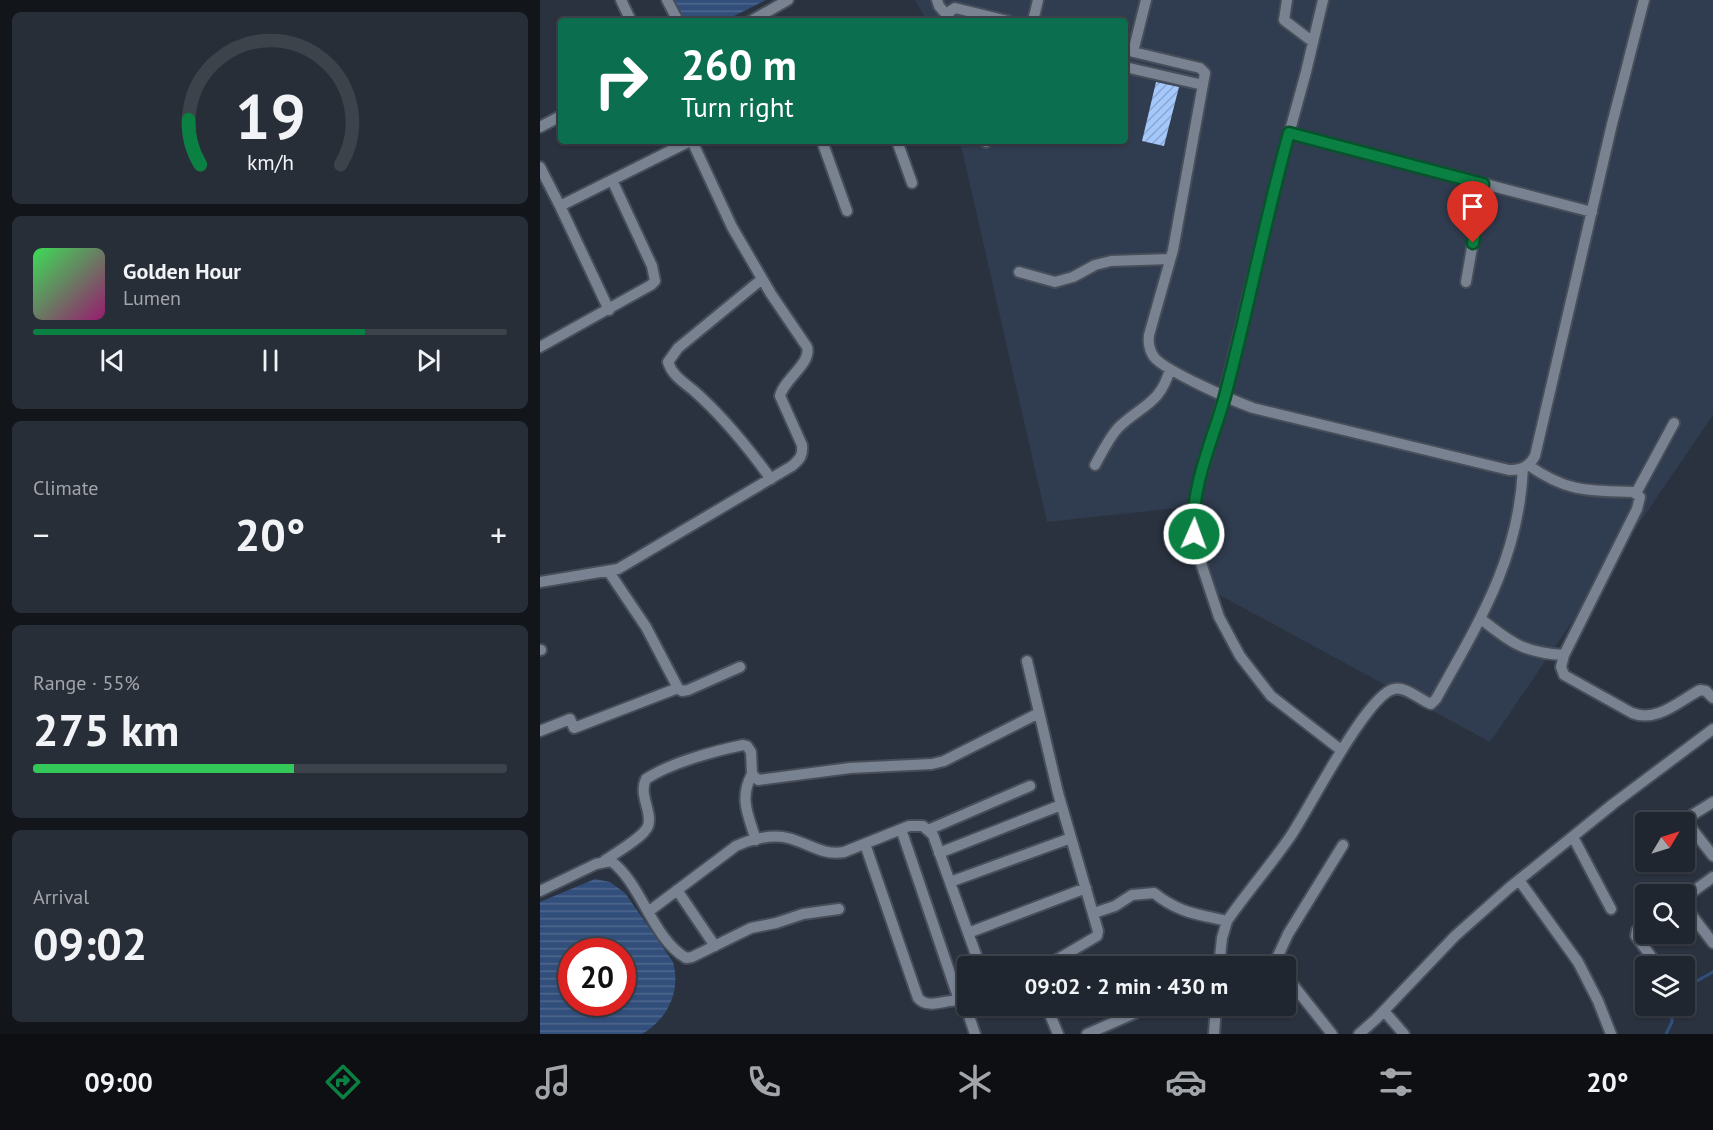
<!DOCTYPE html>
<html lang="en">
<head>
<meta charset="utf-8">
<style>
  :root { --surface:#20262f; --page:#282e37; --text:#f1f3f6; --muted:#a2a5aa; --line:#3d434b; --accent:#0b8043 }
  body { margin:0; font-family:"PT Sans",sans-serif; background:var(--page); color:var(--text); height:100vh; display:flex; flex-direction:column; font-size:22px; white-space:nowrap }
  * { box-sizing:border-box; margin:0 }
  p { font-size:20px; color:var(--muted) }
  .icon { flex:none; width:33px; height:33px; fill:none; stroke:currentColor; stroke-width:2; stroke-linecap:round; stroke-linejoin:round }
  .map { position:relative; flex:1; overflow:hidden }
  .drawer { display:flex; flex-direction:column; gap:12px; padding:12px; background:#12151a; width:540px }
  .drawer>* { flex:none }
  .guide { position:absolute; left:18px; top:18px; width:570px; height:126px; border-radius:6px; box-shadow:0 2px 4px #0004,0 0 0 2px var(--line); background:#0b6e4f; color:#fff; overflow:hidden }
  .needle { width:39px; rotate:52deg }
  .tools { position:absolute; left:1095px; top:812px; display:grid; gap:12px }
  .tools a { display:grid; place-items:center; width:60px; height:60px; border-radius:6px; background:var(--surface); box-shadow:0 2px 4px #0004,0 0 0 2px var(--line); font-size:30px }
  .speed { position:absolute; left:18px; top:938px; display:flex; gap:12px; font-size:30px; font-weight:700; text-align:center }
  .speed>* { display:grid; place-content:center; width:78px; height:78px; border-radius:50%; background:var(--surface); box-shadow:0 2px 4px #0004,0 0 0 2px var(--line); line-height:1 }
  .speed .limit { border:9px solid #d22; background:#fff; color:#111 }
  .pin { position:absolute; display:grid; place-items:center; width:51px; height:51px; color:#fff; margin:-62px -26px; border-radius:50% 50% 50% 0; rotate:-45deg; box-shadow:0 0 6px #0007 }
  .pin .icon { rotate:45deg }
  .me { position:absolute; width:66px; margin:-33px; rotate:2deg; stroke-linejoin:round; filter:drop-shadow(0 0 4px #0008) }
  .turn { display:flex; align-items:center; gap:21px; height:126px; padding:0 24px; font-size:27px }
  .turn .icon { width:78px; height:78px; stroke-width:2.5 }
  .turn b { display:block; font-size:42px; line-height:51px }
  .big { font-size:45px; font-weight:700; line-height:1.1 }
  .drawer .tile { flex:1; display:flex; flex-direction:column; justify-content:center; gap:9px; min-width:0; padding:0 21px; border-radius:9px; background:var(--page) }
  .drawer .dial { align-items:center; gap:0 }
  .dial svg { height:156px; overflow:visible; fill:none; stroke:var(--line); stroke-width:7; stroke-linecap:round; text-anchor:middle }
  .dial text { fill:var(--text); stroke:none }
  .song { display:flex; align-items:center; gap:18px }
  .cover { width:72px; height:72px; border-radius:9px; background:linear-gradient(135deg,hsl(130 70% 55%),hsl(320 70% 35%)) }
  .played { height:6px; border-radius:3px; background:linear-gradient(90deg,var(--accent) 70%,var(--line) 70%) }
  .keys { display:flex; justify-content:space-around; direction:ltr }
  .heat { display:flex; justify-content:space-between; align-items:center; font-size:33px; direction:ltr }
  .charge { height:9px; border-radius:4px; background:linear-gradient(90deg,#34c759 55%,var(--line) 0) }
  .trip { position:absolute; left:417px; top:956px; width:339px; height:60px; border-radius:6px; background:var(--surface); box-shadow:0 2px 4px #0004,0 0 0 2px var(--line); font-weight:700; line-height:60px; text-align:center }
  .dock { display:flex; height:96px; justify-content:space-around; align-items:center; background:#0d0f13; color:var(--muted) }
  .dock .icon { width:42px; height:42px }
  .dock .selected { color:var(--accent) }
  .dock b { font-size:27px; color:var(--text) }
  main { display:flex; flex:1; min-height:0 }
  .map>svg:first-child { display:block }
  .built { fill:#303c4f }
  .water { fill:url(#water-rules); fill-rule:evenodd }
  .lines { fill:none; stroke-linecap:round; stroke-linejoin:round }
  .stream { stroke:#324f7c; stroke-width:3 }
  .building { fill:url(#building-hatch) }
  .minor-casing { stroke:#474e59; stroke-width:14 }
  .minor { stroke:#788291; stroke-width:10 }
  .route-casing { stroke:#07532c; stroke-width:15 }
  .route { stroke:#0b8043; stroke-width:10 }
</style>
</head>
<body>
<main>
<section class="drawer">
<div class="tile dial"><svg viewBox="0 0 100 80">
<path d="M14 69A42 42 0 1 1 86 69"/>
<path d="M14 69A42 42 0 0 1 8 46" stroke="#0b8043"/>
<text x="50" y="56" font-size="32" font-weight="700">19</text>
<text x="50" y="72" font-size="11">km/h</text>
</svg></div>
<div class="tile">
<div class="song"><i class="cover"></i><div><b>Golden Hour</b><p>Lumen</p></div></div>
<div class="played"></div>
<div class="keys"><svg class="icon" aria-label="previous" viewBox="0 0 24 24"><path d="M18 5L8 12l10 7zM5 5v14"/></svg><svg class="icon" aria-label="pause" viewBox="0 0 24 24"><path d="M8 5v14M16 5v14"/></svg><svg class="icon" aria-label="next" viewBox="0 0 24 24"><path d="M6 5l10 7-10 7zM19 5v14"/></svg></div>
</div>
<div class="tile"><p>Climate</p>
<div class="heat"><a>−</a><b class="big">20°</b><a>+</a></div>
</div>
<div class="tile"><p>Range · 55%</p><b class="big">275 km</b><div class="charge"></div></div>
<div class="tile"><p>Arrival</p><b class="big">09:02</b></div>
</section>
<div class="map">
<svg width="1173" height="1034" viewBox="0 0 1173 1034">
  <defs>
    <pattern id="water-rules" width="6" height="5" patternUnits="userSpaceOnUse" patternTransform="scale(1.5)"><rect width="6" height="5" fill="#324f7c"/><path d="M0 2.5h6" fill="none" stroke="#4f678e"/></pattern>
    <pattern id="building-hatch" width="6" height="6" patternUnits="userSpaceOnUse" patternTransform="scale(1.5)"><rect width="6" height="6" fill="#a5c8fc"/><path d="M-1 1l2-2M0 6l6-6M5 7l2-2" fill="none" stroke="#8ba6ce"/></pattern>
  </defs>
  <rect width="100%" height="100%" fill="#2a323f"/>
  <path class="built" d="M 375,0 L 1173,0 L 1173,415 L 950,742 L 676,593 L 655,506 L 507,522 L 420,141 L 585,141 L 585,21 L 387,21 Z"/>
  <path class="water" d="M 134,0 L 226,0 L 184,21 L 146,21 Z
    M 55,879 L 70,882 L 85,893 L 133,962 C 141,991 128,1019 102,1034 L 0,1034 L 0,902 ZM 32,951 L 82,951 L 82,1002 L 32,1002 Z"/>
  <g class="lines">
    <path class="stream" d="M 1144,988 L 1173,972
      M 1126,1034 L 1132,1022 L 1132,1005"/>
  </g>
  <path class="building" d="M 616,82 L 639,87 L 624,146 L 602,141 Z"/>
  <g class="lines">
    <g class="minor-casing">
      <path id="minor" d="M 81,0 L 91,21
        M 127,0 L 138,21
        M 397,0 L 399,6 L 412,21
        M 747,0 L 744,20 L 773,42
        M 783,0 L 766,72 L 738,174 L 684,396 L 658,486 L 653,521 L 658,554 L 679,617 L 700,656 L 731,696 L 801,750
        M 406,14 L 415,8 L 468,21
        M 211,21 L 248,0
        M 493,21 L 498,0
        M 585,50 L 660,68 L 665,73 L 633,250 L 609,335 C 608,343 609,350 614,357 C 625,371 694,401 713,408 L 969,470 C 981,470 989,467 995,456 L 1072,124 L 1104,0
        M 593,52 L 606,0
        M 585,67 L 663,85
        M 0,127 L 21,116
        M 749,133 L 1052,212
        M 282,141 L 307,211
        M 357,141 L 372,183
        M 445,141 L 446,142
        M 0,167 L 20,206 L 69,310
        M 20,206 L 150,141
        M 479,272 L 515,282 L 533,277 L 555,265 L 571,261 L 630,259
        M 222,279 L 138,348 L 128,362 C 132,375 142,381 153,390 C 183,416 207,446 231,479
        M 926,282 L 943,184
        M 0,347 L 111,285 L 115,281 L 112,266 L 72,180
        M 555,465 C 562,453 568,439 578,428 C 601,405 620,405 630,369
        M 988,465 C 1027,492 1047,491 1093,492 L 1100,497 L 1097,509 L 1024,655 L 1021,667 L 1024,675 L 1092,713 C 1117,723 1139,701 1160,690 L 1166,691 L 1173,698
        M 1096,493 L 1134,423
        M 69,572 L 106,627 L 138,688 L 142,691 L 148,690 L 200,667
        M 0,582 L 78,569 L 252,466 C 260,459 263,456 262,445 L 240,396 C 244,379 272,363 267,347 L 231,294 L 192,227 L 152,141
        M 941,619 C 971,643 985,653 1024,655
        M 0,650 L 1,650
        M 487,661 L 518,793 L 558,931 L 557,936 L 506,966
        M 0,731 L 30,719 L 34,728 L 138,688
        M 212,774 C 199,798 208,815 216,840
        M 1145,820 L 1173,856
        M 1141,822 L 1173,802
        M 361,829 L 419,1000
        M 388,830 L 490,786
        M 1033,837 L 1071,909
        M 325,844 L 378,998 C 389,1011 409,997 424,1001 L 435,1034
        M 1104,844 L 1106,843
        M 399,853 L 521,805
        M 64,861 C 74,854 104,837 108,826 C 113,812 98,795 106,779 C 130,763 174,751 203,745 L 207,746 L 211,752 L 212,774 L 218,780 L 310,768 L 392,764 L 404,761 L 499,713
        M 979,880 L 1038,962 L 1058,1001 L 1071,1034
        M 410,882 L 531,838
        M 137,890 L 175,946
        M 0,891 L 56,864 L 71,861 C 102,884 112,938 146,958 L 152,957 L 211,928 L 236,923 L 263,914 L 299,909
        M 1144,898 L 1173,877
        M 1144,905 L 1173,943
        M 108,912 L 196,846 C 211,839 232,834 248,838 C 268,843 283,856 304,852 L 369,826 L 383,826 L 393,835 L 440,966
        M 554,913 L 575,906 L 592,895 L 614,893 C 639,913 657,914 687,921
        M 1106,923 L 1097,930 L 1096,936 L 1118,966
        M 428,933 L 546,888
        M 679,966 L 682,938 L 687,921 C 707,892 730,866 750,837 C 768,811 827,694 854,689 C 866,686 880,700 891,704 L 896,699 C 939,622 979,559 983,468
        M 739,966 L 737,958 L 748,934 L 803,845
        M 746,976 L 792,1034
        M 506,1005 L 518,1034
        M 844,1011 L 864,1034
        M 547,1034 L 595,1013
        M 674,1034 L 676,1005
        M 819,1034 L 836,1019 L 915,936 L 969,888 L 1073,804 L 1173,729"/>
    </g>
    <use href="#minor" class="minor"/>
  </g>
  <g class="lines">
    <g class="route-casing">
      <path id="route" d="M 654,534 C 650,487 673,440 685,396 C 708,309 725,220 749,133 L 943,184 L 933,243"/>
    </g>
    <use href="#route" class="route"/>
  </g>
</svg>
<div class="tools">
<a><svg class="needle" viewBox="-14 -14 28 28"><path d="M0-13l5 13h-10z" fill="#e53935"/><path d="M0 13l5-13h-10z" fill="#a2a5aa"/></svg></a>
<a><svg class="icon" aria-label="search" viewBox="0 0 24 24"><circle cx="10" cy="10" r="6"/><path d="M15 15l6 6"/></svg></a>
<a><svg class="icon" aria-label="layers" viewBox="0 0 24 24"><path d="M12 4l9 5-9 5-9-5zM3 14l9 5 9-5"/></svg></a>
</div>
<div class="speed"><div class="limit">20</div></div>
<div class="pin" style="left:933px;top:243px;background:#d93025"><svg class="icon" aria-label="arrive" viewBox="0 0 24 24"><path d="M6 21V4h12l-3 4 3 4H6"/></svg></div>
<svg class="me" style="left:654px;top:534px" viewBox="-20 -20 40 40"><circle r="17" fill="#0b8043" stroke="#fff" stroke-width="3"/><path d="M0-11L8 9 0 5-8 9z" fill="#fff"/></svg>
<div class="trip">09:02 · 2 min · 430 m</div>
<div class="guide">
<div class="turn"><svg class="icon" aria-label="right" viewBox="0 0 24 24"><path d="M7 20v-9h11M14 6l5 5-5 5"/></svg><div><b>260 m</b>Turn right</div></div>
</div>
</div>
</main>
<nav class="dock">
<b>09:00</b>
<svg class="icon selected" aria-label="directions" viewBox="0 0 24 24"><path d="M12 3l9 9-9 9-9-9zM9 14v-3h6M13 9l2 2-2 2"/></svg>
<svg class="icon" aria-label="music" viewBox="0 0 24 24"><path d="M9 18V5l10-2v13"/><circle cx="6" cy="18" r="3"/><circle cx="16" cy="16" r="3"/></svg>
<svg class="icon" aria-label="phone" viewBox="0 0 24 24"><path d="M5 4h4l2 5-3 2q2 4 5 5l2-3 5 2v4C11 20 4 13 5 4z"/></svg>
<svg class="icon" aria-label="climate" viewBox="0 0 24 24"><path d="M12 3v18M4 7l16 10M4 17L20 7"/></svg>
<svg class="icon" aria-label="car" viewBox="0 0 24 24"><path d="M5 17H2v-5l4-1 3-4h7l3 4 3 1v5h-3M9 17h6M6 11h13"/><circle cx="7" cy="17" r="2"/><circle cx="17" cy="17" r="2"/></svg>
<svg class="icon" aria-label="filters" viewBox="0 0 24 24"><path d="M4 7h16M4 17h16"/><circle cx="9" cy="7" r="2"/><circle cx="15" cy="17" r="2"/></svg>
<b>20°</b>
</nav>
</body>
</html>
